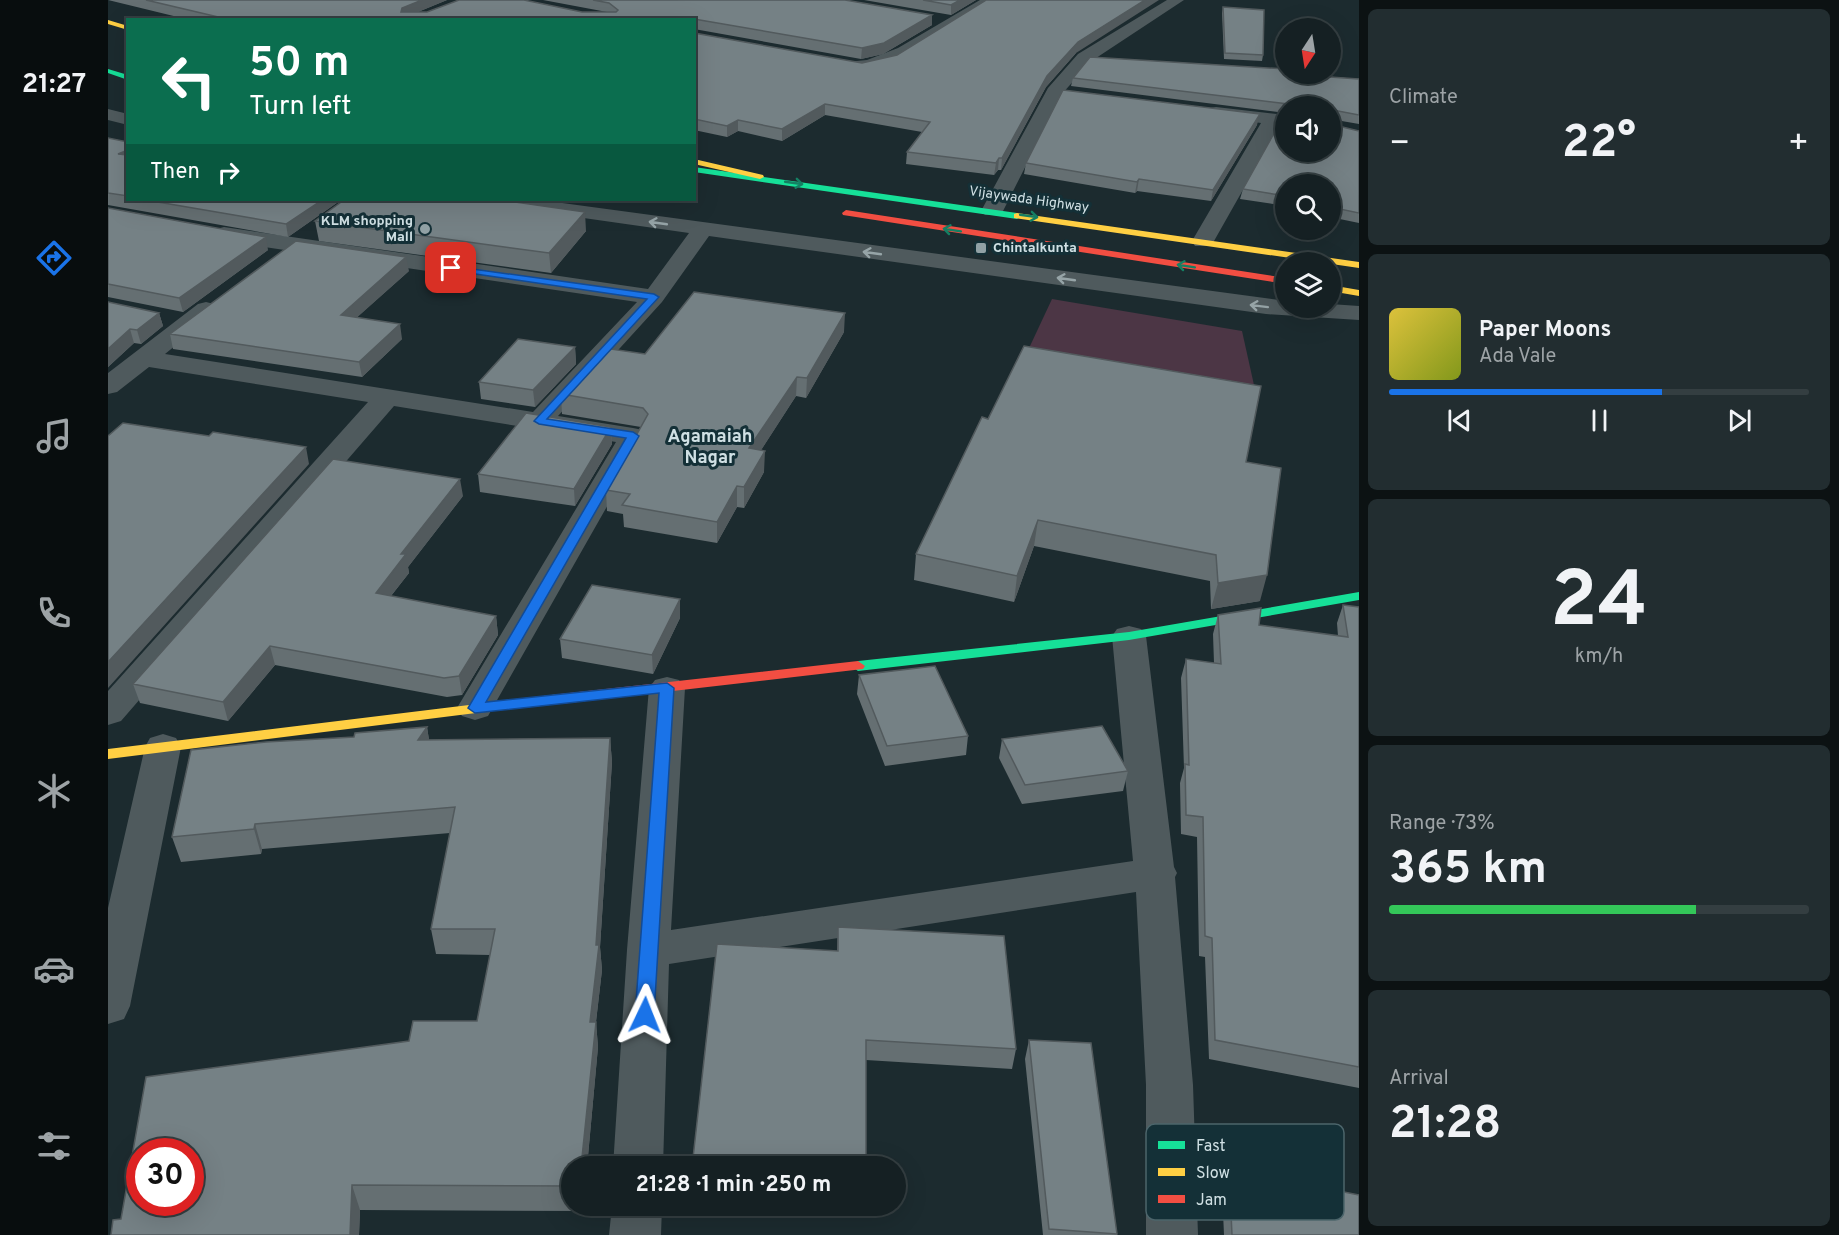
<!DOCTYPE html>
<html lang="en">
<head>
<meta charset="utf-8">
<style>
  :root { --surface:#152023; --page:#222d30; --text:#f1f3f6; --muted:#9da3a6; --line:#343e41; --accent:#1a73e8 }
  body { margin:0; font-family:Overpass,sans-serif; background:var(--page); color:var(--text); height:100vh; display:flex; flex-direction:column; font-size:22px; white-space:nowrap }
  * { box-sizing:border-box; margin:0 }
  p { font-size:20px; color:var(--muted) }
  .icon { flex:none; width:33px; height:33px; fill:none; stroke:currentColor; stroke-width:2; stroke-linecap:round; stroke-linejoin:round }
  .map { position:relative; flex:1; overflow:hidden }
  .sheet { display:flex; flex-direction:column; gap:9px; padding:9px; background:#0c1213; width:480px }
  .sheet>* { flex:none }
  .hud { position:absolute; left:18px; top:18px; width:570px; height:183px; border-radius:0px; box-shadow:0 6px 24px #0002,0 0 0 2px var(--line); background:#0b6e4f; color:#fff; overflow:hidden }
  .needle { width:39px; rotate:192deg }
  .controls { position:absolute; left:1167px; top:18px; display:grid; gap:12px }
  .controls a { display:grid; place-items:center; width:66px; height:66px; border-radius:50%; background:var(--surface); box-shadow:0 6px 24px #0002,0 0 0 2px var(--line); font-size:30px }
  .speed { position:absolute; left:18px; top:1138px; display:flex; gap:12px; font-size:30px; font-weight:700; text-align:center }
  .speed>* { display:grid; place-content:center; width:78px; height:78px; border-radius:50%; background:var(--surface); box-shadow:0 6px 24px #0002,0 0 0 2px var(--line); line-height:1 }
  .speed .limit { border:9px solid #d22; background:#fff; color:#111 }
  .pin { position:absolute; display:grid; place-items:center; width:51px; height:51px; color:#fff; margin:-26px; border-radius:12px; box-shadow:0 3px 9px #0006 }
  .me { position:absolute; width:66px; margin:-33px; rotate:2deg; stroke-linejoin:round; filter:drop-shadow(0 0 4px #0008) }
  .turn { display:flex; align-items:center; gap:21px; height:126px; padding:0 24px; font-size:27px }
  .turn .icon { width:78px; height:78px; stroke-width:2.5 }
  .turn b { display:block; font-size:42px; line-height:51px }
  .then { display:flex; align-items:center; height:57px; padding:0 24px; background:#0003; gap:12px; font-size:22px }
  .big { font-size:45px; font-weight:700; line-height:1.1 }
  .sheet .widget { flex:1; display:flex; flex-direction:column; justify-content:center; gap:9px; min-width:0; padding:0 21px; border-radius:9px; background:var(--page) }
  .sheet .dial { align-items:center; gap:0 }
  .dial b { font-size:78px; line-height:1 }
  .song { display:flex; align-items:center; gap:18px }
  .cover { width:72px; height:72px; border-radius:9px; background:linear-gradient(135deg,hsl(50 70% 55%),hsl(70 70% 35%)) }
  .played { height:6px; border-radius:3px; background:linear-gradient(90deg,var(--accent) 65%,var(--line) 65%) }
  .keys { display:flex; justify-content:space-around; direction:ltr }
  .heat { display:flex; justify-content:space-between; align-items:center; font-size:33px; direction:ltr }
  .charge { height:9px; border-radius:4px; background:linear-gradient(90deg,#34c759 73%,var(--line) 0) }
  .trip { position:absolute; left:453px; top:1156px; width:345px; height:60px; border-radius:30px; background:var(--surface); box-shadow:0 6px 24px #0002,0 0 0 2px var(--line); font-weight:700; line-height:60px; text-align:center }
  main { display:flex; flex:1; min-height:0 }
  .menu { display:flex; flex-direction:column; width:108px; justify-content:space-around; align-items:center; background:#080d0e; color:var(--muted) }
  .menu .icon { width:42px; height:42px }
  .menu .current { color:var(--accent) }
  .menu b { font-size:27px; color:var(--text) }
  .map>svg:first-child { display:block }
  .green { fill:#4c3645 }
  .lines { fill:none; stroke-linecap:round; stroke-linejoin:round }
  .street { fill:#4f5a5d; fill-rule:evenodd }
  .fast { fill:#16e098; fill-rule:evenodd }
  .slow { fill:#ffcf43; fill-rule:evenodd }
  .jam { fill:#f24e42; fill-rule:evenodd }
  .wall { fill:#656f72 }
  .shaded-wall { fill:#525a5d }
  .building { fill:#758185; stroke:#525a5d; stroke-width:1.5; fill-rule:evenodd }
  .oneway { stroke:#157f63 }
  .oneway2 { stroke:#96a4a7 }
  .route { fill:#1a73e8; stroke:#114b97; stroke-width:1.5 }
  .poi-dot { fill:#91a1a5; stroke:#143037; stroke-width:2 }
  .labels { text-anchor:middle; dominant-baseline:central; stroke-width:6; stroke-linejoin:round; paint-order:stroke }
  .far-street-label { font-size:14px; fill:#d0e0e4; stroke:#143037 }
  .far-poi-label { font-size:14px; font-weight:bold; fill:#d0e0e4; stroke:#143037; text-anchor:end }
  .neighbourhood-label { font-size:18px; font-weight:bold; fill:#d0e0e4; stroke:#143037 }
  .key { fill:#143037; stroke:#4c656b; stroke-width:1.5 }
  .key-label { font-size:16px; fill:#d0e0e4 }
</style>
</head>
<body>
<main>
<nav class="menu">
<b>21:27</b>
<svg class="icon current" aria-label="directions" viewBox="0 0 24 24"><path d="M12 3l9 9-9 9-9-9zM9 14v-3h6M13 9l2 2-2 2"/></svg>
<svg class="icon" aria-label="music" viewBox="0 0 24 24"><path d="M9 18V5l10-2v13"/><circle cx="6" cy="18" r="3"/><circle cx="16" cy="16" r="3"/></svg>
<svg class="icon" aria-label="phone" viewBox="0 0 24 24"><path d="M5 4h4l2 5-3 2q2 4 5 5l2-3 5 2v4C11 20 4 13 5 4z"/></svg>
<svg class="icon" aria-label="climate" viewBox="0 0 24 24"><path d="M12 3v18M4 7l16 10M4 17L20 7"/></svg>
<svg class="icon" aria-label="car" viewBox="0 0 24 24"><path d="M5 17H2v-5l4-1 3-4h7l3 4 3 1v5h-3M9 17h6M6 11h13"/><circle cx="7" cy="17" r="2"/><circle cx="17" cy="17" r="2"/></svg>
<svg class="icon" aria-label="filters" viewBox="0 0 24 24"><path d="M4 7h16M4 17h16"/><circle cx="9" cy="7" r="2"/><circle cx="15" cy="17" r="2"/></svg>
</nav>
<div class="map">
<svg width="1251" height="1235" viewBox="0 0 1251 1235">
  <rect width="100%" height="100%" fill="#1c2b2f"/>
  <path class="green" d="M 944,299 L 1134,331 L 1150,403 L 915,361 Z"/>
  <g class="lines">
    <path class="street" d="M 872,0 L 890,0 C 876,18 754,88 737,66 L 739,62 L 759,60 L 790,48 Z
      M 1059,0 L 1076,0 L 982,62 L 954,94 L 895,211 L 891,215 L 877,215 L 873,211 L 940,88 L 970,54 Z
      M 1108,107 L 1178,115 L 1178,126 L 1171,126 L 1106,241 L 1103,246 L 1087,246 L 1084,241 L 1153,123 L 1102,116 L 1099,112 L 1102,108 Z
      M 0,109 L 20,114 L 20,125 L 0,120 Z
      M 381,200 L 432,200 L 1178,301 L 1178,308 L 1222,308 L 1222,304 L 1251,306 L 1251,320 L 1158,314 L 601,236 L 554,302 L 450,416 L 525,428 L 535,430 L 539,436 L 380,716 L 367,720 L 354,716 L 349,708 L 508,442 L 286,406 L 13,721 L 0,725 L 0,691 L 260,402 L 41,367 L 9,392 L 0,394 L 0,373 L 90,304 L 98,302 L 106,304 L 110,309 L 106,314 L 57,354 L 425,412 L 529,302 L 116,241 L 108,239 L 105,234 L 108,229 L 116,227 L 540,289 L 581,233 L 391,206 L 384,204 Z
      M 1021,626 L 1033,629 L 1038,636 L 1066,867 L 1069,873 L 1067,877 L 1085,1085 L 1090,1235 L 1038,1235 L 1038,1085 L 1028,892 L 561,964 L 555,1167 L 505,1167 L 519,950 L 541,688 L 547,680 L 559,677 L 571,680 L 577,688 L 563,930 L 1025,861 L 1004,636 L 1009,629 Z
      M 55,734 L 68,738 L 73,747 L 22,1006 L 16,1019 L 0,1024 L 0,908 L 37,747 L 42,738 Z
      M 504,1206 L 554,1206 L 553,1235 L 501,1235 Z"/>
    <path class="fast" d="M 0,69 L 20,75 L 20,80 L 0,73 Z
      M 586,167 L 909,213 L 913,216 L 909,219 L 586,172 Z
      M 1251,592 L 1251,600 L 1021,640 L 750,671 L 743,666 L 750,661 L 1021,632 Z"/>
    <path class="slow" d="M 0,20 L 20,26 L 20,30 L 0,24 Z
      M 586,159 L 655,175 L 656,177 L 652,179 L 586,164 Z
      M 909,213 L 1251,262 L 1251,268 L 906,218 L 906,214 Z
      M 1222,285 L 1251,290 L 1251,296 L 1222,291 Z
      M 452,694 L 459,699 L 457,702 L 0,759 L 0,749 Z"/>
    <path class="jam" d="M 738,210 L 1178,278 L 1178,284 L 735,215 L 734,213 Z
      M 750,661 L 757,666 L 755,669 L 452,704 L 445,699 L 452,694 Z"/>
  </g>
  <path class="wall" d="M 0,0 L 339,0 L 310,12 L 499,12 L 435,0 L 737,0 L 824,25 L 775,54 L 753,59 L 586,29 L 586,20 L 82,20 Z
    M 756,0 L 868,0 L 843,15 Z
    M 1115,7 L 1155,55 L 1154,61 L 1116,59 L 1114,13 Z
    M 586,33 L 754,63 L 968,53 L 938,87 L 893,170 L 890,170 L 886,175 L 798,164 L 799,152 L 814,132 L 717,115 L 674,141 L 630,131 L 619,137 L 586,130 Z
    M 1177,73 L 1251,79 L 1251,124 L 1222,119 L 1222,106 L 1178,106 L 1178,113 L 963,86 L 965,78 Z
    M 1149,125 L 1103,201 L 1029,191 L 1027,193 L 916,174 L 918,163 Z
    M 1251,131 L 1251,223 L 1222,217 L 1222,184 L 1178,184 L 1178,206 L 1132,199 L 1135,189 Z
    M 0,138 L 20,142 L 20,200 L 233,200 L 180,237 L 0,205 Z
    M 0,208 L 160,250 L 75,312 L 0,297 Z
    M 207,221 L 478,231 L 443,273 L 211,241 Z
    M 301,271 L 249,317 L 294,339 L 254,377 L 65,349 L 62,334 Z
    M 0,302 L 51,313 L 55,326 L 33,344 L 26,343 L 0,367 Z
    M 736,332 L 698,398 L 688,396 L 653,450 L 656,472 L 636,508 L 629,507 L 609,543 L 516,527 L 515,514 L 499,511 L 498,490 L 533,427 L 454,414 L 453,394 Z
    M 467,347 L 468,364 L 427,407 L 373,399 L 371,382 Z
    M 503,427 L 504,444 L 467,506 L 372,492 L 370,474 Z
    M 1138,462 L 1152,601 L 1103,609 L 1102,581 L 926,546 L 906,602 L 806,580 L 808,554 Z
    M 355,496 L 300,567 L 301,573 L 283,596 L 388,616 L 390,635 L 354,695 L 339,697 L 167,665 L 120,721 L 32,703 L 25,684 Z
    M 1235,605 L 1251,607 L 1251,1088 L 1101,1059 L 1097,957 L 1091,956 L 1089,837 L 1073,834 L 1072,783 L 1076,768 L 1073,678 L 1078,659 L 1106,663 L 1105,634 L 1110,615 L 1151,625 L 1230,636 L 1229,623 Z
    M 572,618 L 545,674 L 454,658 L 452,639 Z
    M 751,675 L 860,736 L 858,755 L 777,766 L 749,694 Z
    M 319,727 L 321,740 L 502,738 L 504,762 L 492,947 L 494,970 L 488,1022 L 490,1047 L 479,1167 L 464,1167 L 464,1206 L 475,1206 L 475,1211 L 252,1210 L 251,1235 L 3,1235 L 13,1219 L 301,1041 L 369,1021 L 382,955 L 328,954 L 323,929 L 342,833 L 154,849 L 153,854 L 73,862 L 64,837 L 246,737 Z
    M 894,739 L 1020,771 L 1015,791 L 914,804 L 891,758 Z
    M 730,927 L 908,1049 L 904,1069 L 758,1060 L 729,951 Z
    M 921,1040 L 1009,1234 L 1009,1235 L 935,1235 L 917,1059 Z
    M 1121,1169 L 1251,1235 L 1116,1235 L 1114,1189 Z
    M 715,1206 L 756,1206 L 756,1209 Z"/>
  <path class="shaded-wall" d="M 314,0 L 339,0 L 295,18 L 293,12 L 294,8 Z
    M 852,0 L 868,0 L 843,15 L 843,5 Z
    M 1037,0 L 1051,0 L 968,53 L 938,87 L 893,170 L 894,158 L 939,76 L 970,42 Z
    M 824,15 L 824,25 L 775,54 L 753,59 L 754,48 Z
    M 717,104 L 717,115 L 674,141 L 674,129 Z
    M 1152,114 L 1149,125 L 1103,201 L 1105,190 Z
    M 630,120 L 630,131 L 619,137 L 619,126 Z
    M 20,150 L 20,163 L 10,154 Z
    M 891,158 L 890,170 L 886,175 L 888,163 Z
    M 1031,179 L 1029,191 L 1027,193 L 1029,182 Z
    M 214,200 L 233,200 L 180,237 L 178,224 Z
    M 477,212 L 478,231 L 443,273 L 441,253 Z
    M 158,237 L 160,250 L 75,312 L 71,298 Z
    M 298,257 L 301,271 L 235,330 L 233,315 Z
    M 51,313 L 55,326 L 33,344 L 29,330 Z
    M 737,313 L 736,332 L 698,398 L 699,378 Z
    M 292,324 L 294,339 L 254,377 L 251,362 Z
    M 22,329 L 26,343 L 0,367 L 0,349 Z
    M 467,347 L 468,364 L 427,407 L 425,390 Z
    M 689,377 L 688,396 L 641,469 L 641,448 Z
    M 503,427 L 504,444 L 467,506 L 466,489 Z
    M 198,447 L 201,464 L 0,688 L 0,662 Z
    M 657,451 L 656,472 L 636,508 L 636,487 Z
    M 352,479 L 355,496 L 300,567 L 301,573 L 271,611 L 268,593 L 293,554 Z
    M 629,486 L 629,507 L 609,543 L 609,522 Z
    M 930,520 L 926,546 L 906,602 L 909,576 Z
    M 1159,575 L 1152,601 L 1103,609 L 1110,583 Z
    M 572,599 L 572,618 L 545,674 L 544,655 Z
    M 388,616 L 390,635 L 354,695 L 351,676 Z
    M 162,646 L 167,665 L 120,721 L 115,702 Z
    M 319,727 L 323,752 L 310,740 Z
    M 502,738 L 504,762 L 492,947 L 494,970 L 485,1047 L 482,1022 Z
    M 147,824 L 154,849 L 153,854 L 146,829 Z
    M 488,1022 L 490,1047 L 479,1167 L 473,1167 Z
    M 244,1185 L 252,1210 L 251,1235 L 242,1235 Z"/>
  <path class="building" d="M 38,0 L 314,0 L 294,8 L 293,12 L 319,12 L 351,0 L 416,0 L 474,12 L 508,12 L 510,10 L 501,3 L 485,0 L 737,0 L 824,15 L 776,43 L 754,48 L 586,19 L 123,20 Z
    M 815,0 L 852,0 L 843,5 Z
    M 878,0 L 1037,0 L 970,42 L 939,76 L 894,158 L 891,158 L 888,163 L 799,152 L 822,122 L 717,104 L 674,129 L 630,120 L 619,126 L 586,119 L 586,33 L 754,63 L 789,55 Z
    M 1115,7 L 1156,10 L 1155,55 L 1117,53 Z
    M 982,57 L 1178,69 L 1178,74 L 1251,79 L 1251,115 L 1225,110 L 1222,112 L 1222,106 L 1181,106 L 1180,104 L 965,78 Z
    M 955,90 L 1152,114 L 1105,190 L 1031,179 L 1029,182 L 918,163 Z
    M 1174,119 L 1178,119 L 1178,152 L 1222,152 L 1222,124 L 1251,131 L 1251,213 L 1222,207 L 1222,184 L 1178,184 L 1178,196 L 1135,189 Z
    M 0,138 L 20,142 L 20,150 L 10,154 L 20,155 L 20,196 L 0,193 Z
    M 38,200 L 214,200 L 178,224 Z
    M 236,200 L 393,200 L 477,212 L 441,253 L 207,221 Z
    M 0,208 L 158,237 L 71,298 L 0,284 Z
    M 188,241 L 298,257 L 233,315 L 292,324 L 251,362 L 62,334 Z
    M 586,292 L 737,313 L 699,378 L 689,377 L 641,448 L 657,451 L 636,487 L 629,486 L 609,522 L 514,505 L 522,494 L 498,490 L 540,414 L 535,408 L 453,394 L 496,348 L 537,354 Z
    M 0,302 L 51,313 L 29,330 L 22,329 L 0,349 Z
    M 410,339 L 467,347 L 425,390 L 371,382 Z
    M 916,346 L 1153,386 L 1138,462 L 1173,468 L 1159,575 L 1110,583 L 1108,555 L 930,520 L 909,576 L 808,554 L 874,417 L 880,419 Z
    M 418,413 L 503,427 L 466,489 L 370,474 Z
    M 15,423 L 101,436 L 105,432 L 198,447 L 0,662 L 0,436 Z
    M 225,459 L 352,479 L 293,554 L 298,554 L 268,593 L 388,616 L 351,676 L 336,678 L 162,646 L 115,702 L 25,684 Z
    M 484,585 L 572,599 L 544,655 L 452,639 Z
    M 1235,605 L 1251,607 L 1251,1067 L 1107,1040 L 1104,938 L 1097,936 L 1095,817 L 1078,815 L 1077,764 L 1081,765 L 1078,659 L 1113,664 L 1110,615 L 1153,608 L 1151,625 L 1240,637 Z
    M 827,666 L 860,736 L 779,746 L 751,675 Z
    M 994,726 L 1020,771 L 917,785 L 894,739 Z
    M 319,727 L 310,740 L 502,738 L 488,945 L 491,945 L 482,1022 L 488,1022 L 473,1167 L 464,1167 L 464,1186 L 244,1185 L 242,1235 L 3,1235 L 5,1220 L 13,1219 L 38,1077 L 301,1041 L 305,1021 L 369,1021 L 387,929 L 323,929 L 347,807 L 147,824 L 146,829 L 64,837 L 83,750 L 158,742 L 246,737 L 247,733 ZM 32,1152 L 82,1152 L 82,1203 L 32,1203 Z
    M 730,927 L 896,936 L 908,1049 L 758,1040 L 758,1167 L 584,1167 L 609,944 L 730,951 Z
    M 921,1040 L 983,1043 L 1009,1234 L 941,1229 Z
    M 1121,1169 L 1251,1195 L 1251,1235 L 1124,1235 Z"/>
  <defs><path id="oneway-shaft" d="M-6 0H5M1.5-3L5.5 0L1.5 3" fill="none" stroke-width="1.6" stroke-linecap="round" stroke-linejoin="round" transform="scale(1.5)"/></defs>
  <g class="oneway">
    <use href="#oneway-shaft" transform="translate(686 183) rotate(8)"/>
    <use href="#oneway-shaft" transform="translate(921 216) rotate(8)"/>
    <use href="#oneway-shaft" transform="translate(844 230) rotate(-171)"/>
    <use href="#oneway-shaft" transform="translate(1078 266) rotate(-171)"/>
  </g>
  <g class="oneway2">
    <use href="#oneway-shaft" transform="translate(550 223) rotate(-172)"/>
    <use href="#oneway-shaft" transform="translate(764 253) rotate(-172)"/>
    <use href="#oneway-shaft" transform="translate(958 279) rotate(-172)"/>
    <use href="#oneway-shaft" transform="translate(1151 306) rotate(-173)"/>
  </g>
  <path class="route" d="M 343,266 L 546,294 L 551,297 L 439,419 L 525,432 L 531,436 L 378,702 L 559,683 L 566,688 L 546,1015 L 543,1021 L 537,1023 L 530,1021 L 527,1015 L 551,693 L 367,713 L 360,708 L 518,438 L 431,424 L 426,421 L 539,299 L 340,270 L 340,266 Z"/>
  <g class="poi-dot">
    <circle cx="317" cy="229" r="6"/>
    <rect x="867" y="242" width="12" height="12" rx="3"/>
  </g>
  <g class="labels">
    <g class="far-street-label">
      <text transform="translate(921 200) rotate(8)">Vijaywada Highway</text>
    </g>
    <g class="far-poi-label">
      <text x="305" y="221">KLM shopping<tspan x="305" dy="16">Mall</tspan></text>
      <text x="885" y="248" text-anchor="start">Chintalkunta</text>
    </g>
    <g class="neighbourhood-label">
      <text x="602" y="437">Agamaiah<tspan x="602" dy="21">Nagar</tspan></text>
    </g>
  </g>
  <rect x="1038" y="1124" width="198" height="96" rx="9" class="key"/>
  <rect x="1050" y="1141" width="27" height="8" fill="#16e098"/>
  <rect x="1050" y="1168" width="27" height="8" fill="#ffcf43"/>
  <rect x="1050" y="1195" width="27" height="8" fill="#f24e42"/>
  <g class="key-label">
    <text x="1088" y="1151">Fast</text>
    <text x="1088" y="1178">Slow</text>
    <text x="1088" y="1205">Jam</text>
  </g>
</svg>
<div class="controls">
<a><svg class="needle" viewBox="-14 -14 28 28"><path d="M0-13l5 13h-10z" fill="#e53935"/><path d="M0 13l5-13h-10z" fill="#9da3a6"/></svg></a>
<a><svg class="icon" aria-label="sound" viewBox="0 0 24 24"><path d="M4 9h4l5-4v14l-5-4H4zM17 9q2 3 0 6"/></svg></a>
<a><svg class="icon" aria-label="search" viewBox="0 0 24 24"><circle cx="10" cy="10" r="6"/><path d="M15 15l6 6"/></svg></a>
<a><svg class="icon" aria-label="layers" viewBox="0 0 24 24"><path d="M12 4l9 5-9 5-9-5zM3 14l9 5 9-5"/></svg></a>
</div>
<div class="speed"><div class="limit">30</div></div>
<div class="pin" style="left:343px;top:268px;background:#d93025"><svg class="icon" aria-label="arrive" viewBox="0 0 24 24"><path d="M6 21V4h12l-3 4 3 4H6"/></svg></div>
<svg class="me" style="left:537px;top:1015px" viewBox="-20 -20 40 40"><path d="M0-17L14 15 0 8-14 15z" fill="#1a73e8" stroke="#fff" stroke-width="4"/></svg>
<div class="trip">21:28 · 1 min · 250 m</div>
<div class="hud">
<div class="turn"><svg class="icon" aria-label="left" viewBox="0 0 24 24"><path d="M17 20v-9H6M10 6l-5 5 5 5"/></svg><div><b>50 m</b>Turn left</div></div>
<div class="then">Then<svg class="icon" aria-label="right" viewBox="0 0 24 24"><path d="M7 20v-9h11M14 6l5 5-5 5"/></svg></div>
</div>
</div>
<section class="sheet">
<div class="widget"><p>Climate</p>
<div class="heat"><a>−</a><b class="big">22°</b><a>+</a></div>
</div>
<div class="widget">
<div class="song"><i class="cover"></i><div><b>Paper Moons</b><p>Ada Vale</p></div></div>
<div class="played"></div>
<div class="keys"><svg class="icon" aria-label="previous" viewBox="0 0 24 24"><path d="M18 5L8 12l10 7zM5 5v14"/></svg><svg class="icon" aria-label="pause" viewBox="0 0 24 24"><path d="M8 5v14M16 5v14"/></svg><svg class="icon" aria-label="next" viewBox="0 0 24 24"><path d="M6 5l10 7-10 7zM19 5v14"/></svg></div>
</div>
<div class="widget dial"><b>24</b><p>km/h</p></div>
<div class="widget"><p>Range · 73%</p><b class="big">365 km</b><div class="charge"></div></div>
<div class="widget"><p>Arrival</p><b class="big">21:28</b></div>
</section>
</main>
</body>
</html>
